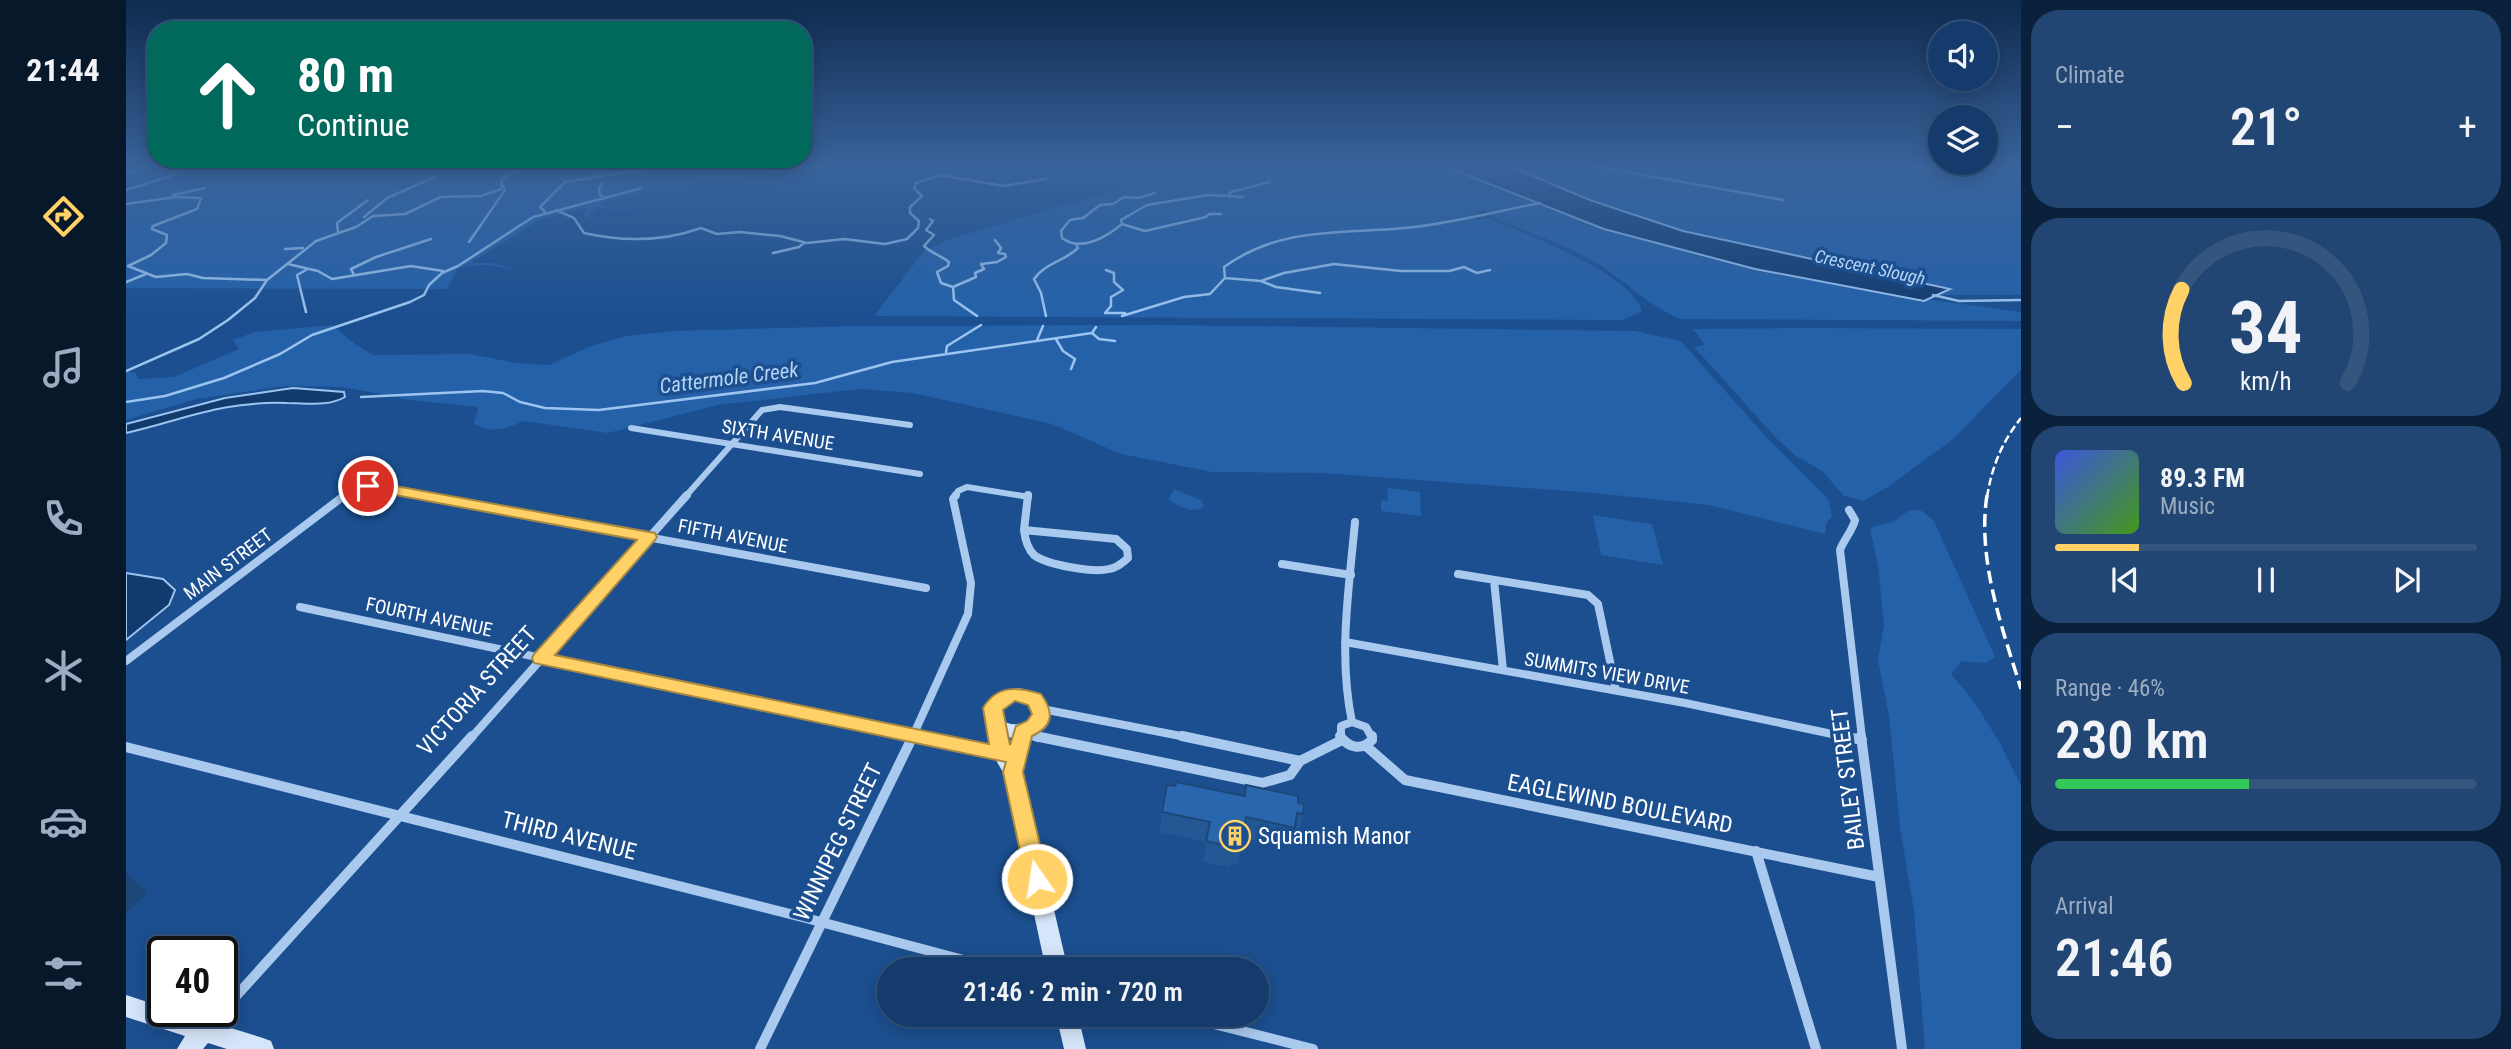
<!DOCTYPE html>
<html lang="en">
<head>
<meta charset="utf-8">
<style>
  :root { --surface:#143b6b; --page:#214673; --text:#f1f3f6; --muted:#9dadc1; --line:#33557e; --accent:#ffd166 }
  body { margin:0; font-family:"Roboto Condensed",sans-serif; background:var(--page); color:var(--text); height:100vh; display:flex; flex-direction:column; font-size:26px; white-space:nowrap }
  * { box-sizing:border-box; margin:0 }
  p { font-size:23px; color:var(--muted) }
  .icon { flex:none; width:38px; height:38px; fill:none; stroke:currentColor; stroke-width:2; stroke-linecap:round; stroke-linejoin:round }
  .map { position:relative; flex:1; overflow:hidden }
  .panel { display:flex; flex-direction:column; gap:10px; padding:10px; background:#0b203b; width:490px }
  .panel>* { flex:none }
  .guide { position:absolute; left:21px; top:21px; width:665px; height:147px; border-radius:28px; box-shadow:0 4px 18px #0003,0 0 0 2px var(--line); background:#00695c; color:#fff; overflow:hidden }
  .fabs { position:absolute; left:1802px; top:21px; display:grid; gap:14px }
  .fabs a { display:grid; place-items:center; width:70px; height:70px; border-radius:50%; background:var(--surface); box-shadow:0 4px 18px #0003,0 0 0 2px var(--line); font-size:35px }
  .speed { position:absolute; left:21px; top:936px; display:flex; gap:14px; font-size:35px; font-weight:700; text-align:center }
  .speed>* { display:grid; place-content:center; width:91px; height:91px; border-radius:50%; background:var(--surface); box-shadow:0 4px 18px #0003,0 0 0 2px var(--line); line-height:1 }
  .speed .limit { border:4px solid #111; border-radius:10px; background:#fff; color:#111 }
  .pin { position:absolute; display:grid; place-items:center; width:60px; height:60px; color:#fff; margin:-30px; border:4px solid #fff; border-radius:50%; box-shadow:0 2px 7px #0007 }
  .me { position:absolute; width:77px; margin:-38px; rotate:347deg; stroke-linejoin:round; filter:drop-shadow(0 0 5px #0008) }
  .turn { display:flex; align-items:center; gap:24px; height:147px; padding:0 35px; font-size:32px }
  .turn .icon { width:91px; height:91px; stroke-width:2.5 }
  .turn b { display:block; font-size:49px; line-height:60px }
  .big { font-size:52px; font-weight:600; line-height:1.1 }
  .panel .card { flex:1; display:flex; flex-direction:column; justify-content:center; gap:10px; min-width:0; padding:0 24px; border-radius:28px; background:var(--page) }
  .panel .dial { align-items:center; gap:0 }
  .dial svg { height:182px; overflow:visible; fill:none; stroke:var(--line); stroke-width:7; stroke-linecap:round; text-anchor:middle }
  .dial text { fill:var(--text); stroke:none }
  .song { display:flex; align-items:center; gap:21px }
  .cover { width:84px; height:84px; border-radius:10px; background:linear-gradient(135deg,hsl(230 70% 55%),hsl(100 70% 35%)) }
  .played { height:7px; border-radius:4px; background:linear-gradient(90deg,var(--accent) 20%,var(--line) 20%) }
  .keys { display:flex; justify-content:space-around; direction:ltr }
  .heat { display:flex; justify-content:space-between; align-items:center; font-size:38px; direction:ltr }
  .charge { height:10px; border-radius:5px; background:linear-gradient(90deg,#34c759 46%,var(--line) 0) }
  .trip { position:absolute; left:751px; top:957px; width:392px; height:70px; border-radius:35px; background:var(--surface); box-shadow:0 4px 18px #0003,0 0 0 2px var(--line); font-weight:600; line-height:70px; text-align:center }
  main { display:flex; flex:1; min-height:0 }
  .tabs { display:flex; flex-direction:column; width:126px; justify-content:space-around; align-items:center; background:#08182b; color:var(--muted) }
  .tabs .icon { width:49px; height:49px }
  .tabs .active { color:var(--accent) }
  .tabs b { font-size:32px; color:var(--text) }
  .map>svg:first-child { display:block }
  .green { fill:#2461a8 }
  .water { fill:#123a6d; stroke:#9cc4f0; stroke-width:2 }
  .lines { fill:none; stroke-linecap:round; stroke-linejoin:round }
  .stream { stroke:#9cc4f0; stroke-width:2.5 }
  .street-far2 { stroke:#a9c9ee; stroke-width:6 }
  .street-far1 { stroke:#a9c9ee; stroke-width:8 }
  .street { stroke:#a9c9ee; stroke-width:10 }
  .secondary { fill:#d6e6fa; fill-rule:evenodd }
  .rail-far1 { stroke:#fff; stroke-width:2.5; stroke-dasharray:8 3.5; stroke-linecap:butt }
  .rail { stroke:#fff; stroke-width:3.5; stroke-dasharray:13 6; stroke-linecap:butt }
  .wall { fill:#245895 }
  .shaded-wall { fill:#1d4779 }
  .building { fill:#2a66ad; stroke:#1d4779; stroke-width:2 }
  .route { fill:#ffd166; stroke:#a68842; stroke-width:2; fill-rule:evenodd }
  .labels { text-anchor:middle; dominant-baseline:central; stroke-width:7; stroke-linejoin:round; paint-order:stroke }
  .far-water-label { font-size:18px; font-style:italic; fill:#b5d3f5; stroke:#1b4f8f }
  .street-label { font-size:19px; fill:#fff; stroke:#1b4f8f }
  .water-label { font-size:21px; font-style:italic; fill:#b5d3f5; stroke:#1b4f8f }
  .near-street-label { font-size:23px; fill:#fff; stroke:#1b4f8f }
  .near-poi-label { font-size:23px; fill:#fff; stroke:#1b4f8f; text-anchor:start }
</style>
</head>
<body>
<main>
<nav class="tabs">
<b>21:44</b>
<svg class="icon active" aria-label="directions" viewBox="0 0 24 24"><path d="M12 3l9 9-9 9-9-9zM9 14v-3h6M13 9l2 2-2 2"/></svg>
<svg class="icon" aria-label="music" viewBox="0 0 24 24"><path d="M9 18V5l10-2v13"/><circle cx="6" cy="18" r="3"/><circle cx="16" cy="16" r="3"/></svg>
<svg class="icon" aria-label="phone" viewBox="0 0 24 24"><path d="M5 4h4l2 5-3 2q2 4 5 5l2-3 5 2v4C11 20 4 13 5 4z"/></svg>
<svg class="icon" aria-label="climate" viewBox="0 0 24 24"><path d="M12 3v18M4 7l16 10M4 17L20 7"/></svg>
<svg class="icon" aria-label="car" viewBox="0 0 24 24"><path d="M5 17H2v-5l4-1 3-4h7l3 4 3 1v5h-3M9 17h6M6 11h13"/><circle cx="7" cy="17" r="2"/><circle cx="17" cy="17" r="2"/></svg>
<svg class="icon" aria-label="filters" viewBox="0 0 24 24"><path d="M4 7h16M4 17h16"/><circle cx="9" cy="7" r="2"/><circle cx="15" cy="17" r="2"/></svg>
</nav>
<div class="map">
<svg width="1895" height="1049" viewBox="0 0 1895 1049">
  <rect width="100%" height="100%" fill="#1b4f8f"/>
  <path class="green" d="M 0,166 L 919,166 L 888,170 L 743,171 L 745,181 L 740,171 C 650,170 560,178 473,204 C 491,211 511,208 529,217 C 511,209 488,211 468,206 L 469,210 L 462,217 L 476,224 L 458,216 L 460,207 L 413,220 L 344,263 L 365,263 L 397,271 C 374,267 353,261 331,269 L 321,289 L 0,288 Z
    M 1058,166 L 1318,166 L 1366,186 L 1329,166 L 1895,166 L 1895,295 L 1770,295 L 1895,312 L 1895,321 L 1554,319 C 1522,306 1498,279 1469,262 C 1436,243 1399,231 1365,216 L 1369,214 L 1359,210 L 1343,215 L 1352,220 L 1360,218 C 1396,233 1505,272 1516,311 L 1497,320 L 748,316 L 798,251 L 821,240 L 1006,185 L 1012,175 Z
    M 206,325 L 229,344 L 247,355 L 343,354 L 390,363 L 423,365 L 465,346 L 501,336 L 547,331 L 731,326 L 1037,325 L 1509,331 L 1555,341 L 1642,439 L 1703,500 L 1706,517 L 1700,523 L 1699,534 L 1583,505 L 1468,493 L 1196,473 L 1086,472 L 995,454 L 926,424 L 787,393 L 733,389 L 592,405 L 482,433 L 398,421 L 380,428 L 362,430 L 348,424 L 352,407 L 284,400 L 217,387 L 158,386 L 70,399 L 0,420 L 0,371 L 10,373 L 12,379 L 48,377 L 113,349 L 107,340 L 129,332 Z
    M 1669,328 L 1895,329 L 1895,370 L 1825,441 L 1760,488 L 1737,501 L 1718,496 L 1696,471 L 1670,456 L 1651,439 L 1568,347 L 1579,345 L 1567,329 Z
    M 1261,488 L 1294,492 L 1295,516 L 1255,511 L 1255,500 L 1262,501 Z
    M 1048,489 L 1075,500 L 1078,506 C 1067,515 1054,506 1042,500 Z
    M 1786,510 L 1796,511 L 1808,521 L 1869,657 L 1859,663 L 1836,661 L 1825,674 L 1849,703 L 1875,745 L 1895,785 L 1895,1049 L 1799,1049 L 1788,911 L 1774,827 L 1763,716 L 1752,660 L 1758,625 L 1752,565 L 1744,529 C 1751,524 1758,525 1766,522 C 1773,518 1777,513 1786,510 Z
    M 1467,515 L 1526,524 L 1537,565 L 1475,555 Z"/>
  <path class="water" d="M 1318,166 L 1383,166 L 1464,200 L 1557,231 L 1824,289 L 1798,301 L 1629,269 L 1478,229 Z
    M 167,388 L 218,392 L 219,397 C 201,407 182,403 161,403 C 96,401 60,419 0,433 L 0,424 L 99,398 Z
    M 0,573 L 37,579 L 49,590 L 43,605 L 0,640 Z"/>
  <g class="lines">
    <path class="stream" d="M 1467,166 L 1657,200
      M 1642,166 L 1672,166
      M 0,174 L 18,166
      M 477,183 L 473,188 L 474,195 L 478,197
      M 0,190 L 48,175
      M 1029,193 L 1013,198 L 998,197 L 987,204 L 974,205 L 957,218 L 944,220 L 935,231 L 936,238 C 955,252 980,237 996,224 L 995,220 L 1021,205 L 1082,195 L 1102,196 L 1105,192 L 1144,182
      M 47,195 L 79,188
      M 1102,196 L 1117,197
      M 0,204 L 50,197 L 75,198 L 71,209 L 27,226 L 26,229 L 41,235 L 40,243 L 25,255 L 2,266 L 30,277 L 61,274 L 77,278 L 141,280
      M 430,210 L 448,218 L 458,233 C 498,242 536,242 575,228 L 591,234 L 614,232 L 654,236 L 681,243 L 718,239 L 759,244 L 781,239 L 792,228 L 793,221 L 784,213 L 784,207 L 796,196 L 788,188 L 790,183 L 815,175 L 877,186 L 920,179
      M 419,212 L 414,207 L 439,182 L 540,166
      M 238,217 L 261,198 L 309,177
      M 804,219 L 807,221 L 800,230 L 808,235 L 798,246 C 806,254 815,255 823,262 L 822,266 L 811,272 L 815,283 L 827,287
      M 996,224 L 1019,231 L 1080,217 L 1083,214 L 1095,214
      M 212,232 L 211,223 L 242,200
      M 343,242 L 379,190 L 377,185
      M 159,249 L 177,248
      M 647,253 L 673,247 L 678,243
      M 162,264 L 192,271 L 206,279 L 285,266 L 317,271
      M 180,270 L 171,275 L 180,312
      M 980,270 L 988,273 L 988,282 L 997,290 L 985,297 L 985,306 L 979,313 L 999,313
      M 228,275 L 225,269 L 250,257 L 305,239
      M 1099,278 L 1135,281 L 1150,287 L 1194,293
      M 1135,281 L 1158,273 L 1208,264 L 1275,271 L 1323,271 L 1338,267 L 1351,273 L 1364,270
      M 0,282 L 20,274
      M 1807,295 L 1833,301 L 1895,300
      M 851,316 L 828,300 L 827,287 L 850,277 L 849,273 L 858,269 L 855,264 L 871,262 L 880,257 L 879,254 L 872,253 L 875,248 L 869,240
      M 920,316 L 915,293 L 908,279 C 919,263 939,261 952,248 L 950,244
      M 996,316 L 1058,297 L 1084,294 L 1099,278 L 1098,267 C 1158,224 1219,235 1288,227 C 1330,222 1372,211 1414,203
      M 966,333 L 973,339 L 989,341
      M 930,339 L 937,351 L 949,359 L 945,369
      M 911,340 L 917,326
      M 820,352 L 821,346 L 855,325
      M 0,371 L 73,339 L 102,320 L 129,298 L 141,280 L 190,241 L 230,227 L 247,216 L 279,214 L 315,197 L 355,196 L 375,189 L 376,180 L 393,166
      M 235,397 L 357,391 L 377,393 L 394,402 L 419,408 L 473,410 L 689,383 L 766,362 L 966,333 L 970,327
      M 0,402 L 39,396 L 98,378 L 154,354 L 186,335 L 284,302 L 298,295 L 303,285 L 316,273 L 332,266 L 407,217 L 516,188"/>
    <path class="street-far2" d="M 505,428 L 794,474
      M 237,478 L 244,481 C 238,491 229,494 218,490 L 225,481 Z
      M 242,486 L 300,497
      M 217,497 L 223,492
      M 559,497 L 636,410 L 654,407 L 784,425
      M 828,497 L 832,491 L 841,487 L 903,497"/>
    <path class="street-far1" d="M 291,495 L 800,588
      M 1723,510 L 1729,520 C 1727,530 1718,539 1714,550 L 1736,738
      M 898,530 L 990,539 L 1001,549 L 1002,558 C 996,563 991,568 983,569 C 968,573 921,565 908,555 C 901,548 899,539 898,530 Z
      M 898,530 L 902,495
      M 1156,564 L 1225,575
      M 1332,574 L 1462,595 L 1472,604 L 1490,690
      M 1368,580 L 1377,670
      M 174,607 L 794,738
      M 1219,642 L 1559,703 L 1725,738
      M 0,661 L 219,495
      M 916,709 L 1065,738
      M 1226,722 C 1212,655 1223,589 1229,522
      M 901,730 L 912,738
      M 345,738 L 561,495
      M 786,738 L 842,614 L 845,583 L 827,499 L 830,495
      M 1215,738 L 1215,726 L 1226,722 L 1240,727 L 1246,738"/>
    <path class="street" d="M 786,736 L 876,755
      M 909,736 L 1136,783 L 1164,775 L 1174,761
      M 1056,736 L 1174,761
      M 1214,736 C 1223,748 1235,751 1246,740 L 1246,736
      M 1717,736 L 1736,740
      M 1735,736 L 1776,1049
      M 1240,746 L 1279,780 L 1753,877
      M 0,747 L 676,917 L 875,970
      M 1174,761 L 1216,740
      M 1630,851 L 1690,1049
      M 1052,1015 L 1187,1049
      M 82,1027 L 346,736
      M 634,1049 L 787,736"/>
    <path class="secondary" d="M 889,688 C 912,689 931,703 919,727 L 905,735 L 896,772 L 942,970 L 920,970 L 878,774 L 867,755 L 862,726 L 858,720 L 858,713 L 864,698 ZM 891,700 L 904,705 L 906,710 L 905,718 C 896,725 884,727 875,719 L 877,707 ZM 881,737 L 887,738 L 884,749 Z
      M 0,995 L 37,1007 L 37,1012 L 53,1012 L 137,1038 L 145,1041 L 148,1049 L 101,1049 L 82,1043 L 77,1049 L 51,1049 L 59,1036 L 0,1017 Z
      M 930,1015 L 952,1015 L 960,1049 L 938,1049 Z"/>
    <path class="rail-far1" d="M 1861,497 C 1866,466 1876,442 1895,418"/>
    <path class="rail" d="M 1861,495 C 1851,560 1876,627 1895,689"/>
  </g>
  <path class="wall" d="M 1118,796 L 1172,803 L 1177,814 L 1173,835 L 1168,834 L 1165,848 L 1117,838 L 1112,865 L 1104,864 L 1104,867 L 1077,862 L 1080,842 L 1034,832 L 1036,812 Z"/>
  <path class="shaded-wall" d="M 0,873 L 1,873 L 22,893 L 0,913 Z"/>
  <path class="building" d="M 1050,782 L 1119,796 L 1120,785 L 1172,796 L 1172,803 L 1178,804 L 1177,814 L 1171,813 L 1169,828 L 1120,817 L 1116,845 L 1108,843 L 1107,847 L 1080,841 L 1084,822 L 1036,812 L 1041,785 L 1049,786 Z"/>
  <linearGradient id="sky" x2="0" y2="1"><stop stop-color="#0f2b4f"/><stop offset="0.53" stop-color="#39639b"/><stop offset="1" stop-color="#39639b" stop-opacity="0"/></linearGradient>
  <rect width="1895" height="313" fill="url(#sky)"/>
  <path class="route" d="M 242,481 L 529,533 L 531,537 L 529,540 L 429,655 L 863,744 L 857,708 C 871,684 893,687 915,694 C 928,712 928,726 906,736 L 897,772 L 922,879 L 919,886 L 911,889 L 903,886 L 900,879 L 877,772 L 880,762 L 408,663 L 406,658 L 408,654 L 511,540 L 237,489 L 234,486 L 237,482 ZM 889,701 L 902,705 L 906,714 L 901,721 L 890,726 L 884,745 L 877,710 Z"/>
  <defs>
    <g id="building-ring" transform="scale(1.575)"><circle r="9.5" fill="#1b4f8f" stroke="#ffd166" stroke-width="1.5"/><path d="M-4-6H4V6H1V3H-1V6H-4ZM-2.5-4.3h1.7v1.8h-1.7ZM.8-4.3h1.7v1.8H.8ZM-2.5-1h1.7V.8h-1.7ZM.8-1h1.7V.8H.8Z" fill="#ffd166"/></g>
  </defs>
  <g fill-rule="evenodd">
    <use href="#building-ring" x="1109" y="836"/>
  </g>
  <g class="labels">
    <g class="far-water-label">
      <text transform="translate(1744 267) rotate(12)">Crescent Slough</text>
    </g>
    <g class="street-label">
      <text transform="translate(652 435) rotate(9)">SIXTH AVENUE</text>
      <text transform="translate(607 536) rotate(11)">FIFTH AVENUE</text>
      <text transform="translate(102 564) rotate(-37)">MAIN STREET</text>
      <text transform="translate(303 617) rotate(12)">FOURTH AVENUE</text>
      <text transform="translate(1481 673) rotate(10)">SUMMITS VIEW DRIVE</text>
    </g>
    <g class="water-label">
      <text transform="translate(603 378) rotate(-7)">Cattermole Creek</text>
    </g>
    <g class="near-street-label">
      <text transform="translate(351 691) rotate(-48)">VICTORIA STREET</text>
      <text transform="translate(1722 779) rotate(-97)">BAILEY STREET</text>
      <text transform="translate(1494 804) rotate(11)">EAGLEWIND BOULEVARD</text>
      <text transform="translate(443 836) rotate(14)">THIRD AVENUE</text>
      <text transform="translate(712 842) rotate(-64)">WINNIPEG STREET</text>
    </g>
    <g class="near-poi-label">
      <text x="1132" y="836">Squamish Manor</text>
    </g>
  </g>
</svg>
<div class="fabs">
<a><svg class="icon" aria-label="sound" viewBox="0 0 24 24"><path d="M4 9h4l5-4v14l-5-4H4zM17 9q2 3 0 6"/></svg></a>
<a><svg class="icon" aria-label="layers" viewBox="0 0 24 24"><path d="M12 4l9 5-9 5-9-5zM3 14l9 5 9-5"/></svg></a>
</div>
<div class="speed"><div class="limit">40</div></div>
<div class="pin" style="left:242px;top:486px;background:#d93025"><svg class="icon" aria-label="arrive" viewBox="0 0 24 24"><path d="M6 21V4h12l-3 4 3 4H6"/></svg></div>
<svg class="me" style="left:911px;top:879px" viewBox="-20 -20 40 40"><circle r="17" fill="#ffd166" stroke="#fff" stroke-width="3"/><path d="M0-11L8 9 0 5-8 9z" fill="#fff"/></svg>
<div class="trip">21:46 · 2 min · 720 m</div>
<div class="guide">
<div class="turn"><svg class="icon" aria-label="ahead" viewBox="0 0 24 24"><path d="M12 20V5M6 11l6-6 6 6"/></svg><div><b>80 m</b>Continue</div></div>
</div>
</div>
<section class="panel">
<div class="card"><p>Climate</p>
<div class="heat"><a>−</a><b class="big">21°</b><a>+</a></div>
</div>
<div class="card dial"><svg viewBox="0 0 100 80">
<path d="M14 69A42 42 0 1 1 86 69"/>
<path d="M14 69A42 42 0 0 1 13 28" stroke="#ffd166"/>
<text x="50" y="56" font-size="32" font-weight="700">34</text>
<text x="50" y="72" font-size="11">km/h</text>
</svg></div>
<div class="card">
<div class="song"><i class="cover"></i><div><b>89.3 FM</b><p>Music</p></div></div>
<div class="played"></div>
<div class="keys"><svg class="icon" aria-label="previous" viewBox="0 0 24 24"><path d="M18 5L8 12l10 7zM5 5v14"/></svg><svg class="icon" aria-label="pause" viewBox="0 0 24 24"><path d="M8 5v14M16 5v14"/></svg><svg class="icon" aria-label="next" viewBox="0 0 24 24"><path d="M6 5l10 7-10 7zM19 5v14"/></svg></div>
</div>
<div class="card"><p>Range · 46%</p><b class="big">230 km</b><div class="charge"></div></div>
<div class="card"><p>Arrival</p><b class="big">21:46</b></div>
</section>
</main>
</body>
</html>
